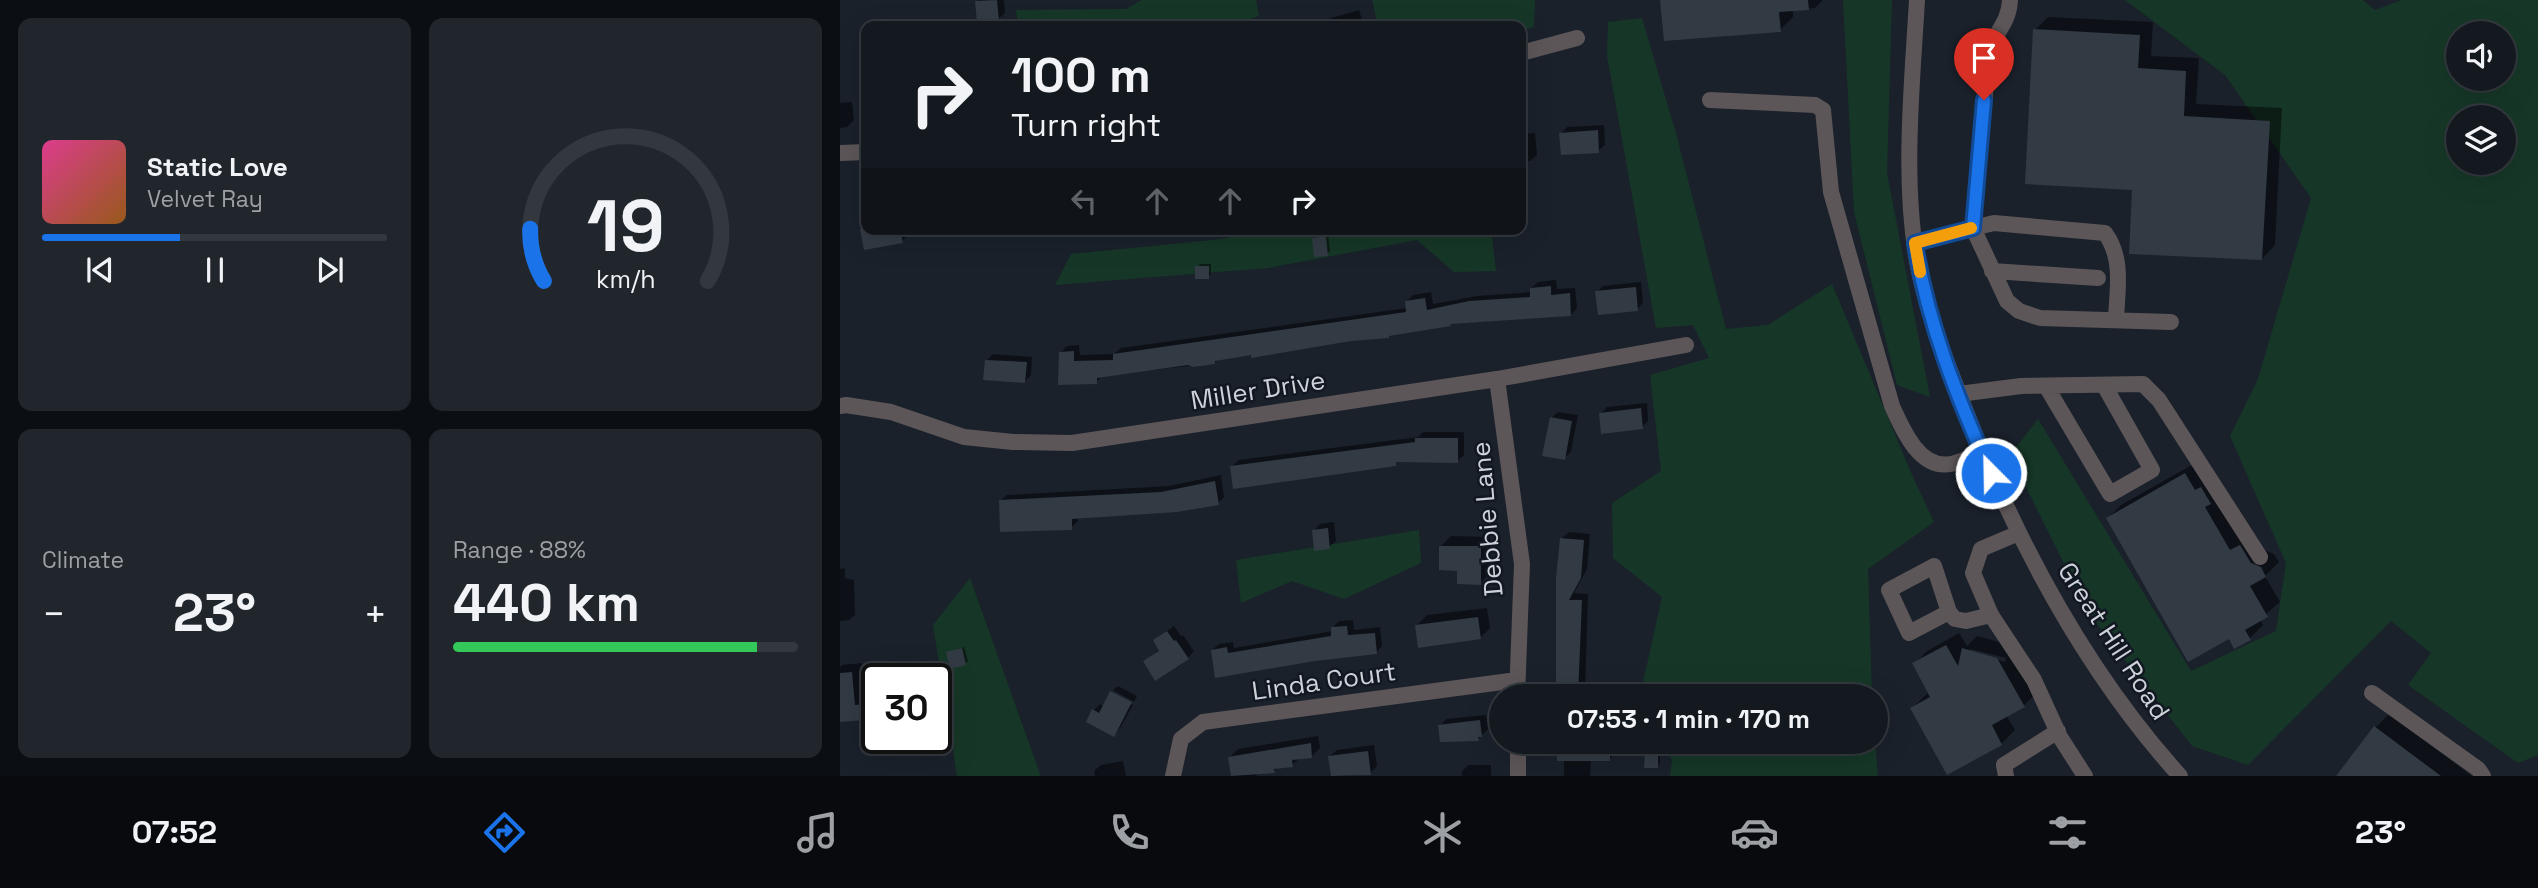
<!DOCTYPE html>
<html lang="en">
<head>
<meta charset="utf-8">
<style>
  :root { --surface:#141920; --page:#21262d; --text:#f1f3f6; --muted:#9da0a5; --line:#33383e; --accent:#1a73e8 }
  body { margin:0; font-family:"Space Grotesk",sans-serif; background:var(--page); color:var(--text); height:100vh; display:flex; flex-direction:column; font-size:26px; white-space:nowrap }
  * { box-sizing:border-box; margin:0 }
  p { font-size:23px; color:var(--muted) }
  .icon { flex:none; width:38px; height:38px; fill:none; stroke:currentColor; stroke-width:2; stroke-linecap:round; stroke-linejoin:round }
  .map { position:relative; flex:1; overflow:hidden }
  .side { display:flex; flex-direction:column; gap:18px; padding:18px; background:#0b0e12; width:840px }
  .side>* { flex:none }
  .hud { position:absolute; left:21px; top:21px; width:665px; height:214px; border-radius:14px; box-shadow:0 7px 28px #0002,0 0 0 2px var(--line); background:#141920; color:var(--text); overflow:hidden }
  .buttons { position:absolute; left:1606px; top:21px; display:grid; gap:14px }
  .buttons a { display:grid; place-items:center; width:70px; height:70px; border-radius:50%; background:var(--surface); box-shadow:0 7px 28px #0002,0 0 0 2px var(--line); font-size:35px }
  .speed { position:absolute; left:21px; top:663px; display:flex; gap:14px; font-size:35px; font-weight:700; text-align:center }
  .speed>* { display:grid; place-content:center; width:91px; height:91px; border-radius:50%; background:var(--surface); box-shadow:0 7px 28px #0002,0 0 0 2px var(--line); line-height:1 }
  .speed .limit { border:4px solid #111; border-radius:10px; background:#fff; color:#111 }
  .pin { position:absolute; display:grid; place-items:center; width:60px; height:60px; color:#fff; margin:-72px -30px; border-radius:50% 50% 50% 0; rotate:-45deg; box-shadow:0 0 7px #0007 }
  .pin .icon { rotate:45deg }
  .me { position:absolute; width:77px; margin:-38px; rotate:337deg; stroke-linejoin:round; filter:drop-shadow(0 0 5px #0008) }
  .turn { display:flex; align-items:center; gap:24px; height:147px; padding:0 35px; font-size:32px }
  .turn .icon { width:91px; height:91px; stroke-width:2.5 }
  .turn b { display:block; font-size:49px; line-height:60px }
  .lanes { display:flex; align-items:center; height:66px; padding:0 35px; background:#0003; justify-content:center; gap:35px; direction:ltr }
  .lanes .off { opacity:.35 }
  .big { font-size:52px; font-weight:700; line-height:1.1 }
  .side .card { flex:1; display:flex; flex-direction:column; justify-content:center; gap:10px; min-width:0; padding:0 24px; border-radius:14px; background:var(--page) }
  .side .dial { align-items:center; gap:0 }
  .dial svg { height:182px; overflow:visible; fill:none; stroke:var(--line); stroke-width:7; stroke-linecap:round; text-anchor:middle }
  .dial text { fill:var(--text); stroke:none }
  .song { display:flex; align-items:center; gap:21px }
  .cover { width:84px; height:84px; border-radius:10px; background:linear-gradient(135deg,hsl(330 70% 55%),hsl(30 70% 35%)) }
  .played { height:7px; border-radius:4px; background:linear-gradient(90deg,var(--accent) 40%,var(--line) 40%) }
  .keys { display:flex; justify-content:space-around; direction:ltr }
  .heat { display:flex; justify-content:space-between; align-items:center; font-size:38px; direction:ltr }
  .charge { height:10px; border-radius:5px; background:linear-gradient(90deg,#34c759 88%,var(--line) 0) }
  .side .tiles { flex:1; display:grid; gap:18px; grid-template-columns:repeat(2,1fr) }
  .trip { position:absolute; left:649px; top:684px; width:399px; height:70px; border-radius:35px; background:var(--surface); box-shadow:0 7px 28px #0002,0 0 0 2px var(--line); font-weight:700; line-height:70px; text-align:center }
  .menu { display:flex; height:112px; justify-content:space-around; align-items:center; background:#080a0d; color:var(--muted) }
  .menu .icon { width:49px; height:49px }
  .menu .current { color:var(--accent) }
  .menu b { font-size:32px; color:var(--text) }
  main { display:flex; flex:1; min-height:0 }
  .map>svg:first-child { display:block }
  .green { fill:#163727; fill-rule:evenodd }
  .shadow { fill:#0007; fill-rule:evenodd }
  .building { fill:#323a44 }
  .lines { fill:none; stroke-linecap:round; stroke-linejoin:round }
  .minor { stroke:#5d5658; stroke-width:16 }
  .route-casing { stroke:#114b97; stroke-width:18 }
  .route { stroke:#1a73e8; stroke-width:12 }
  .slow { stroke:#f59e0b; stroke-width:12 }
  .labels { text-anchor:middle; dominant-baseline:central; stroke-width:5; stroke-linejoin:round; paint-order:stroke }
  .street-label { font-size:26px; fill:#cdd2d8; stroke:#111821 }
</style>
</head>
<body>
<main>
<section class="side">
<div class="tiles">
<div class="card">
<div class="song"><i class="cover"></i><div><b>Static Love</b><p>Velvet Ray</p></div></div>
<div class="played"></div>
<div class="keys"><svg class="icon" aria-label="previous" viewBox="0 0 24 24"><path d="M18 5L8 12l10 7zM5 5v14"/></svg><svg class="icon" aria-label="pause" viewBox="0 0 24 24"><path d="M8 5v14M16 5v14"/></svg><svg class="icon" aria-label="next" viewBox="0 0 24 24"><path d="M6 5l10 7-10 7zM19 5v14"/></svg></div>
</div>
<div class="card dial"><svg viewBox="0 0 100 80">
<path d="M14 69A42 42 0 1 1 86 69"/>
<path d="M14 69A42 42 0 0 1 8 46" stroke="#1a73e8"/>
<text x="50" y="56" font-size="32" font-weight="700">19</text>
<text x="50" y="72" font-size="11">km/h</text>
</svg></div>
<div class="card"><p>Climate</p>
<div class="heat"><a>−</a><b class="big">23°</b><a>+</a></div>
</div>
<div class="card"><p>Range · 88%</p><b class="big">440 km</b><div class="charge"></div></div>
</div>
</section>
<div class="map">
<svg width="1698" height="776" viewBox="0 0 1698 776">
  <rect width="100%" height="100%" fill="#1a212b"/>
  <path class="green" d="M 302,0 L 416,0 L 419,16 L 388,26 L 178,26 L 176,10 L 286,9 Z
    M 532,0 L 695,0 L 694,27 L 681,31 L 681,26 L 538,26 Z
    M 1003,0 L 1052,0 L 1047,173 L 1090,397 L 1057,385 L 1014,212 Z
    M 1285,0 L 1523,0 L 1535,10 L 1562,0 L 1698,0 L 1698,755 L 1678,763 L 1568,685 L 1591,653 L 1551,621 L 1408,765 L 1352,746 L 1249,614 L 1170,455 L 1198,419 L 1351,671 L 1436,631 L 1446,563 L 1390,436 L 1418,379 L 1471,198 L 1385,75 ZM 1619,33 L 1664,33 L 1664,79 L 1619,79 ZM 1619,117 L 1664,117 L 1664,163 L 1619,163 Z
    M 802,18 L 837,137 L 886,329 L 928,325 L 992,284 L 1072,475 L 1094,522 L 1028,569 L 1032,696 L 800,696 L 822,597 L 773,558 L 772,503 L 821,471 L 810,375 L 869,358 L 853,325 L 816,328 L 767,56 L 768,22 Z
    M 427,229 L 651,229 L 656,271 L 614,272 L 577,240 L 428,268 L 215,285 L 231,254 L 382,239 Z
    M 579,530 L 581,563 L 504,599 L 452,581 L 401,603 L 396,560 Z
    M 130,578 L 199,771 L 200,776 L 117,776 L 93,625 Z
    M 822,742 L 1035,742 L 1038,776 L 830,776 L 832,760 Z"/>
  <path class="shadow" d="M 139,0 L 164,0 L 165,13 L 158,19 L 137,2 Z
    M 822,0 L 983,0 L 975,8 L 953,10 L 953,17 L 940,30 Z
    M 519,10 L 524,26 L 470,26 L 471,24 Z
    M 1208,17 L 1313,22 L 1311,56 L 1359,58 L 1356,104 L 1442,108 L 1435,245 L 1422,259 L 1294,188 L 1195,30 Z
    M 12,102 L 14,120 L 7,127 L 0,128 L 0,103 Z
    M 764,125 L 765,145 L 758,151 L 721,134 L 727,127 Z
    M 695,133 L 697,155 L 690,161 L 681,162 L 681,134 Z
    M 26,226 L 26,229 L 67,229 L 68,235 L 62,241 L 22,230 Z
    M 488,234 L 490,251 L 487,254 L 473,239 L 476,236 Z
    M 360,264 L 371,264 L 371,274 L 368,277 L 357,267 Z
    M 716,280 L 717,289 L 735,288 L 737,308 L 731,315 L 612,322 L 379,358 L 374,363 L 262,376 L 256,382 L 221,352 L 227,346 L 239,345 L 240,355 L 274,354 L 281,348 L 567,308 L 566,302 L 573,295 L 591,292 L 593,304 L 637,296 L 692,292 L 691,288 L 698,282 Z
    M 801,282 L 803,303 L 797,309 L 757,292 L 763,286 Z
    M 153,354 L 192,357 L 191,375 L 185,381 L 146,361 Z
    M 807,403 L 808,421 L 802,427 L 761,413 L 767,407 Z
    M 718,412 L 738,415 L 731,452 L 724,458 L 711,418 Z
    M 583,432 L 624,432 L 624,455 L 617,461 L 559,460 L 555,464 L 392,466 L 399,460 L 578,437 Z
    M 1359,461 L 1424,550 L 1434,554 L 1439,562 L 1425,576 L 1440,602 L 1420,619 L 1423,625 L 1410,638 L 1389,637 L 1268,518 L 1281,505 Z
    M 381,475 L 384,497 L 378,503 L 237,517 L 238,521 L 231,528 L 160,501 L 167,495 L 329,486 Z
    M 494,522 L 496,541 L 489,547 L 474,531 L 480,524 Z
    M 729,532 L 750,534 L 747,569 L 734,593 L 748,594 L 745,696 L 718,696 L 717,640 L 721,539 Z
    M 611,536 L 650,537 L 650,573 L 640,583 L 601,546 Z
    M 5,568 L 5,578 L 14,580 L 15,615 L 9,620 L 0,621 L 0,569 Z
    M 647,608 L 650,628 L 640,638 L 577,625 L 587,615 Z
    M 513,620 L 514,630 L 540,627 L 542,646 L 536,653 L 475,659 L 377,676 L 372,650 L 379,644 L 393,642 L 394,648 L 493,631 L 492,628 L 499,621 Z
    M 334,626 L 341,636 L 343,635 L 354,651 L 348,658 L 305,662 L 321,649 L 315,640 Z
    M 1119,633 L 1127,646 L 1137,636 L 1170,645 L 1197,693 L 1183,706 L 1166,715 L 1175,730 L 1161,744 L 1108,773 L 1072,708 L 1089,692 L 1074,664 L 1087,651 ZM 1130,649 L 1166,658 L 1165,662 L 1130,652 Z
    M 124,647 L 128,661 L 125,663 L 107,653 Z
    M 22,663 L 24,696 L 37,695 L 37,717 L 0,705 L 0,667 L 2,665 Z
    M 278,686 L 297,696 L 294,702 L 273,690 Z
    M 271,693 L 293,705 L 280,728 L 274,734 L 254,710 L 260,704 L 264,706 Z
    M 1549,714 L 1632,776 L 1499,776 L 1536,727 Z
    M 646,715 L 648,729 L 638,739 L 600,726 L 606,719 Z
    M 478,736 L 480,748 L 472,756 L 460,758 L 452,765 L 438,767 L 434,772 L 416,774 L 417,776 L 392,776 L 390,757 L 398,749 Z
    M 719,742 L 776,742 L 776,752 L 769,760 L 751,759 L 750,776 L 724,776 L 724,759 L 719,759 Z
    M 534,745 L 537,766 L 530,773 L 513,776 L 511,768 L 510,776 L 493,776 L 490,756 L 497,750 Z
    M 809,751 L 820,751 L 820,764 L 817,766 L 806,753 Z
    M 283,761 L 286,776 L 255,776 L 254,771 L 261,765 Z
    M 629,765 L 651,765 L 651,776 L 622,776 L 622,771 Z"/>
  <path class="building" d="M 157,0 L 159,21 L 137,23 L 135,1 Z
    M 820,0 L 968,0 L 969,10 L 939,12 L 941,32 L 824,41 Z
    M 1193,29 L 1300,35 L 1298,68 L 1346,71 L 1344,116 L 1430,121 L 1422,260 L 1289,254 L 1292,190 L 1185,184 Z
    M 758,130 L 759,153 L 721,155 L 719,133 Z
    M 20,229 L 60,229 L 63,243 L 24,250 Z
    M 486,236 L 488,256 L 474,257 L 472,238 Z
    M 355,266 L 369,266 L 369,279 L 355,279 Z
    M 711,286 L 711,295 L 730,293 L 731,316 L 610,324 L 611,326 L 549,336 L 549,338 L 511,341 L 411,358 L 411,355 L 375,361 L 375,364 L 353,367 L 348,365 L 257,378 L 257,384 L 218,385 L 219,352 L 234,351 L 234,361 L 273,360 L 273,354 L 566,312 L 565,301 L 585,298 L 587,310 L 629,301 L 690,297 L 690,288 Z
    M 796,287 L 798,311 L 758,315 L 755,291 Z
    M 145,360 L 187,362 L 185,383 L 143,380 Z
    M 801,408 L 803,429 L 761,434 L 759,413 Z
    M 710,417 L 732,421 L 725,460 L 702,456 Z
    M 575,438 L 618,438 L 618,463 L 556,462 L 556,466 L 393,489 L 390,466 L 575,442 Z
    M 1345,473 L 1355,490 L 1361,487 L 1371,504 L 1365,507 L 1390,550 L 1400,545 L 1411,563 L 1421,567 L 1426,577 L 1410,586 L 1428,617 L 1405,630 L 1411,640 L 1394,649 L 1389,639 L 1348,662 L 1266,518 Z
    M 375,481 L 379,505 L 337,512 L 232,519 L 232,530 L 160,532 L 159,500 L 321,492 Z
    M 488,528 L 490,549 L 474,551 L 472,530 Z
    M 720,538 L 744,540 L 741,578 L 729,600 L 742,600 L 738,696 L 716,696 L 716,578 Z
    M 599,546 L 641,546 L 641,585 L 617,584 L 617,571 L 599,570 Z
    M 638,617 L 641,639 L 578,648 L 575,625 Z
    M 507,626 L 508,635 L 535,633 L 537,654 L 475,661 L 375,678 L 371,650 L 387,647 L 388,653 L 491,636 L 491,627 Z
    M 327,631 L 334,641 L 336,640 L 349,659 L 315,681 L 303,661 L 319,651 L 313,640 Z
    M 1106,645 L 1118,666 L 1122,648 L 1157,658 L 1185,707 L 1152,725 L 1162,745 L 1107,775 L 1070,708 L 1090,697 L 1072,663 Z
    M 122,648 L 126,665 L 110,669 L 106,652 Z
    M 12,672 L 15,705 L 37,703 L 37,719 L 0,722 L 0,673 Z
    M 270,691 L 292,702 L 274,737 L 246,722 L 252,709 L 259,713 Z
    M 640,720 L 642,737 L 638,737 L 639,741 L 600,742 L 598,725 Z
    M 1534,726 L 1601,776 L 1496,776 Z
    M 717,742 L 770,746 L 770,761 L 717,761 Z
    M 471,743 L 472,758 L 452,760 L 453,767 L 434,769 L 435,773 L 391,776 L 388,757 Z
    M 528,751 L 531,775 L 491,776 L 488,756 Z
    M 805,753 L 818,753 L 818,768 L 804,768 Z"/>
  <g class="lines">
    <path class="minor" d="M 1077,0 C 1072,87 1061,190 1080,276 C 1091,324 1110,371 1128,417 C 1179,546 1246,672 1340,776
      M 1170,0 C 1169,22 1157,30 1149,50 L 1133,228 L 1154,223 L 1265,233 C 1284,259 1277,290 1276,320
      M 681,53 L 737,38
      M 870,100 L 975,105 L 983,110 L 991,192 L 1052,406 C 1062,428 1079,470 1111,464 C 1121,462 1132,456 1142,453
      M 0,153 L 26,152
      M 1075,243 L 1133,228 L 1167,301 L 1179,311 L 1200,318 L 1331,322
      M 1152,271 L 1258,278
      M 657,379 L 682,564 L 677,696
      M 1206,386 L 1270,494 L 1312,470 L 1264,385
      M 1119,394 L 1181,386 L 1303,384 L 1319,400 L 1420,557
      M 0,406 L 6,405 L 51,412 L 124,437 L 173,442 L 232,443 L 657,379 L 846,345
      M 1179,533 L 1141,549 L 1133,573 L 1151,615 L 1194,680 L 1220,737 L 1245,776
      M 1109,612 L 1069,633 L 1049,590 L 1094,566 L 1109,612 L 1115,619 L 1126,621 L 1151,615
      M 1532,693 L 1638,769 L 1643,776
      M 678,742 L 678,776
      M 333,776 L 341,739 L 363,722 L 677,680
      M 1166,776 L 1164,765 L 1218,731"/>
  </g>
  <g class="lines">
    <g class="route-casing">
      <path id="route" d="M 1144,100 L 1133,228 L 1075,243 C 1087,322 1118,400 1151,473"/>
    </g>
    <use href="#route" class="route"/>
    <path class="slow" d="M 1080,272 L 1075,243 L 1131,228"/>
  </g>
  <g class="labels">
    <g class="street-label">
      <text transform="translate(418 390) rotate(-9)">Miller Drive</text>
      <text transform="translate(647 519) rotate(-95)">Debbie Lane</text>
      <text transform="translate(1274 641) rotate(57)">Great Hill Road</text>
      <text transform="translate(484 681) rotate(-8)">Linda Court</text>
    </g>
  </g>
</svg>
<div class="buttons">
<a><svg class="icon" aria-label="sound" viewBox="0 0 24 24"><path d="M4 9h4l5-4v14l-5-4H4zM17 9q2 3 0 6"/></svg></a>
<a><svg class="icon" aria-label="layers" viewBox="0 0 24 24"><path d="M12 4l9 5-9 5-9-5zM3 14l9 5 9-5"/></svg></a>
</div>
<div class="speed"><div class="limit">30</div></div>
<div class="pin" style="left:1144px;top:100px;background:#d93025"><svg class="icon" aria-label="arrive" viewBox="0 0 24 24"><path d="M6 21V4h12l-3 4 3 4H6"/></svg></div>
<svg class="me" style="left:1151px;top:473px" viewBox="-20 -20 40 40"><circle r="17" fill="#1a73e8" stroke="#fff" stroke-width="3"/><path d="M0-11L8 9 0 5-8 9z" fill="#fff"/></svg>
<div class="trip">07:53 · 1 min · 170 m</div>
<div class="hud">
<div class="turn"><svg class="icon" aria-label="right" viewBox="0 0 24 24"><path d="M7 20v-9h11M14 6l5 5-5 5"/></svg><div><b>100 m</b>Turn right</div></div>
<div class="lanes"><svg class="icon off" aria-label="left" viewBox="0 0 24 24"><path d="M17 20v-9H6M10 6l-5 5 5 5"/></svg><svg class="icon off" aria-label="ahead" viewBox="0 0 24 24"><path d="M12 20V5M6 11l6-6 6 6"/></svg><svg class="icon off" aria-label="ahead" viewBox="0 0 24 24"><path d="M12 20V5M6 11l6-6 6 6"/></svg><svg class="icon" aria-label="right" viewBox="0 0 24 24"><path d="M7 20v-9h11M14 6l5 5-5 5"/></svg></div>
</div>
</div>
</main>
<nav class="menu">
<b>07:52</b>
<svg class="icon current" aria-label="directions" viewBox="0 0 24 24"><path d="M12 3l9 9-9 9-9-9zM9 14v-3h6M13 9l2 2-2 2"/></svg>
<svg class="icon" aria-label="music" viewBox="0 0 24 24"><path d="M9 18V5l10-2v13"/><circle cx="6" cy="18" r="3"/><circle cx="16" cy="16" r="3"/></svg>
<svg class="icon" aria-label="phone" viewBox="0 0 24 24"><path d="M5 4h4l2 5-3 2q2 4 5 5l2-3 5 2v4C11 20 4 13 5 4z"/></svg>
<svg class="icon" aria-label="climate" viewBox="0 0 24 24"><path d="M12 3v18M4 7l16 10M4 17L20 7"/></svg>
<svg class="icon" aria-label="car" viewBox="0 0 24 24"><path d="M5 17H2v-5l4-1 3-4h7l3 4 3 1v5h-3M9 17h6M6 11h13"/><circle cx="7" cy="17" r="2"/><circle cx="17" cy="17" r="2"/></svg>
<svg class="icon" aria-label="filters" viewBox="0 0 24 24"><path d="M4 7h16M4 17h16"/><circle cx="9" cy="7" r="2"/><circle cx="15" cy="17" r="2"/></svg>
<b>23°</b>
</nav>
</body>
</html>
